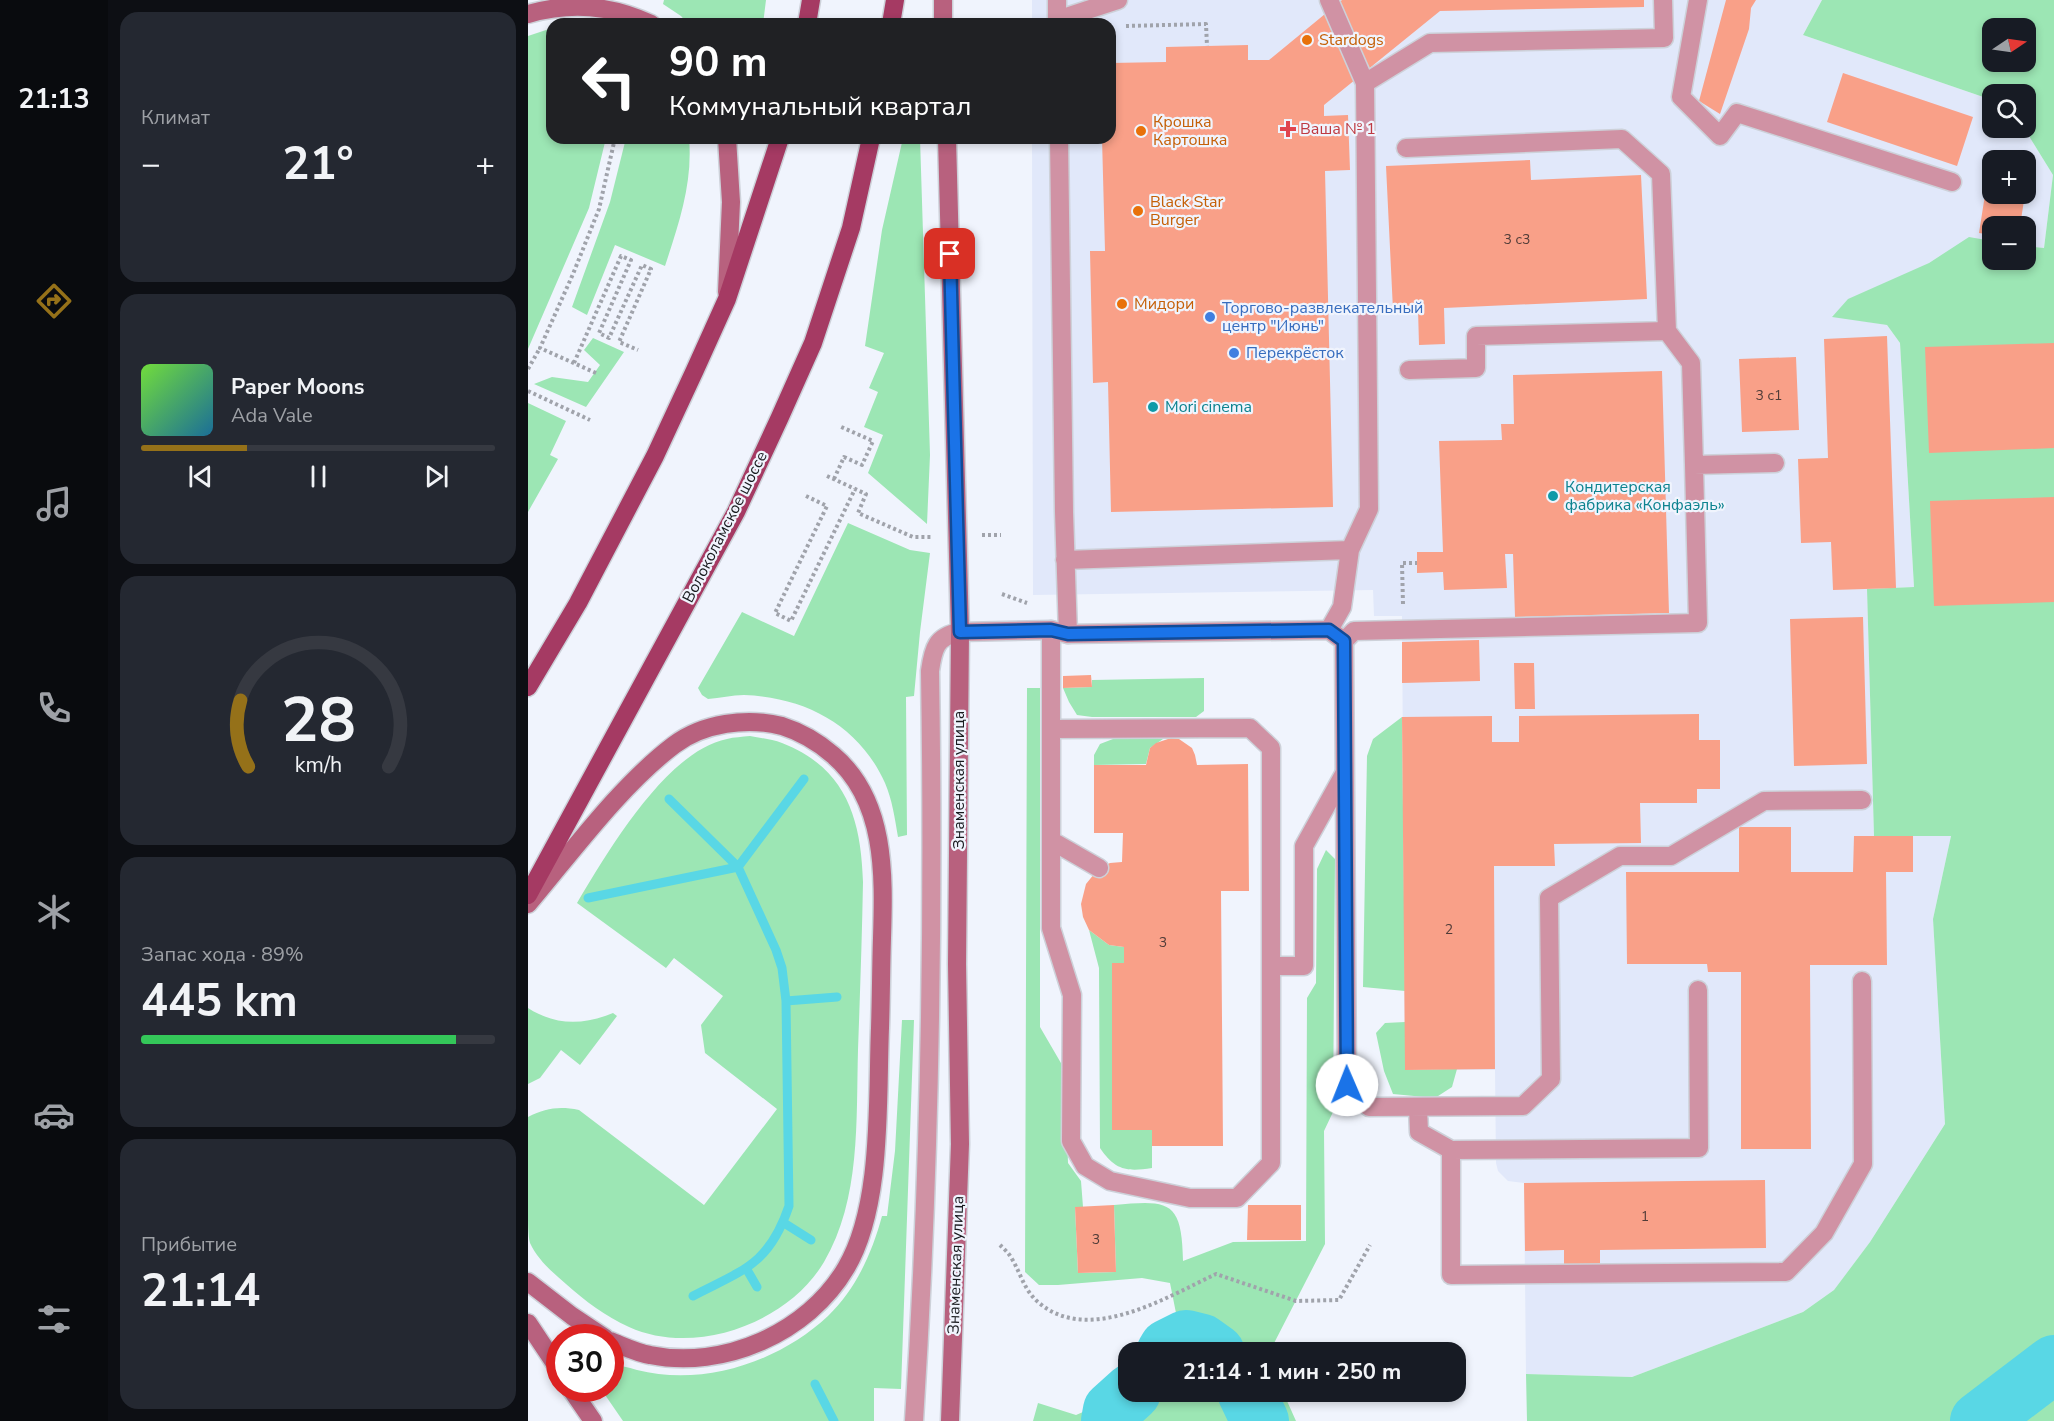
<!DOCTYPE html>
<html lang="ru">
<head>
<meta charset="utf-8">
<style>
  :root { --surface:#171b24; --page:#242831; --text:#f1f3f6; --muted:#9ea1a6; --line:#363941; --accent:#957119 }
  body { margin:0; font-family:"Nunito Sans",sans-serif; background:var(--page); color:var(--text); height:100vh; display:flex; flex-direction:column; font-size:22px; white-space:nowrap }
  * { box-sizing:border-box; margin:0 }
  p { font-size:20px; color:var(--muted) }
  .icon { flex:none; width:33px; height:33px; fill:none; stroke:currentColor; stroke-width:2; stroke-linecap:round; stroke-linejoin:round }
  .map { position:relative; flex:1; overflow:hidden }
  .sheet { display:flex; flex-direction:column; gap:12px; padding:12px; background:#0d0f14; width:420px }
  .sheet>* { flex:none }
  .guide { position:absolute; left:18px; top:18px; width:570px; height:126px; border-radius:18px; box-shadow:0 3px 9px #0003; background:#202124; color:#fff; overflow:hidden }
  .needle { width:39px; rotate:77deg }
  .buttons { position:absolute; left:1454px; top:18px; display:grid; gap:12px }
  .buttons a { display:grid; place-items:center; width:54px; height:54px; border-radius:12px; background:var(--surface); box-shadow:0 3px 9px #0003; font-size:30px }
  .speed { position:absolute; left:18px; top:1324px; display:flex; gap:12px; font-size:30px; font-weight:700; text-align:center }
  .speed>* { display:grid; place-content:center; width:78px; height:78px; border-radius:50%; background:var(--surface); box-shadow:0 3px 9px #0003; line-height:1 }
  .speed .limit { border:9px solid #d22; background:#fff; color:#111 }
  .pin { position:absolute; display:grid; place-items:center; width:51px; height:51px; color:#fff; margin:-26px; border-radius:12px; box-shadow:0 3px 9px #0006 }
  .me { position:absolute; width:66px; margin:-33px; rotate:359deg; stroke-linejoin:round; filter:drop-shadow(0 0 4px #0008) }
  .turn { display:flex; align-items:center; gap:21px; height:126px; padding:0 24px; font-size:27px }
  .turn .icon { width:78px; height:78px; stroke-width:2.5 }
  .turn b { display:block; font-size:42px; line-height:51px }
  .big { font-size:45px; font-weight:700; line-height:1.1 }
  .sheet .card { flex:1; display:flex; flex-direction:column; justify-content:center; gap:9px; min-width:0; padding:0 21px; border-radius:18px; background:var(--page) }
  .sheet .dial { align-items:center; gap:0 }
  .dial svg { height:156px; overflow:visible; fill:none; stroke:var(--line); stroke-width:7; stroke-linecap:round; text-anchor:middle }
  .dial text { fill:var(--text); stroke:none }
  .song { display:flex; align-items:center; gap:18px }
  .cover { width:72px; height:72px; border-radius:9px; background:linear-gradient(135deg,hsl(100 70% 55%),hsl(200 70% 35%)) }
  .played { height:6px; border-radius:3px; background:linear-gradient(90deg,var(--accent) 30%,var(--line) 30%) }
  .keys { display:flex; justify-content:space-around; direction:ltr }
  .heat { display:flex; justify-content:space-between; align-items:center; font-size:33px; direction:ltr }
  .charge { height:9px; border-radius:4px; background:linear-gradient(90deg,#34c759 89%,var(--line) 0) }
  .trip { position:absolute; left:590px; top:1342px; width:348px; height:60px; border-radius:18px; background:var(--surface); box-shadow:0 3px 9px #0003; font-weight:700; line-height:60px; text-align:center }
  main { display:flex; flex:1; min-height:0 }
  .menu { display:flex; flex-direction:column; width:108px; justify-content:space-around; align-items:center; background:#090b0e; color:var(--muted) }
  .menu .icon { width:42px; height:42px }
  .menu .selected { color:var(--accent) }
  .menu b { font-size:27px; color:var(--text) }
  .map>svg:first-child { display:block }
  .built { fill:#e1e8fa; fill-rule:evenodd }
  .green { fill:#9ce6b4; fill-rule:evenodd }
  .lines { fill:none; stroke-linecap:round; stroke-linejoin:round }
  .stream { stroke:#59d7e5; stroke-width:9 }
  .river { stroke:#59d7e5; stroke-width:58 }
  .building { fill:#f9a088 }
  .lane-casing { stroke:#cdd1d9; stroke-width:21 }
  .street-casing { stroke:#cdd1d9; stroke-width:21 }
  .secondary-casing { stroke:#cdd1d9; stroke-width:21 }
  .primary-casing { stroke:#cdd1d9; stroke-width:21 }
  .path { stroke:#a0a3ab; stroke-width:4; stroke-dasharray:3 3; stroke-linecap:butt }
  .lane { stroke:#d092a4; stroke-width:18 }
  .street { stroke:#d092a4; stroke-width:18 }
  .secondary { stroke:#b8617e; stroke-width:18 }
  .primary { stroke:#a53a63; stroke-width:18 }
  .route-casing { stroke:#114b97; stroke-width:15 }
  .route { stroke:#1a73e8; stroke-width:10 }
  .food-dot { fill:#e8710a; stroke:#f0f4fd; stroke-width:2 }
  .health-dot { fill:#e0444e; stroke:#f0f4fd; stroke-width:2 }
  .shop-dot { fill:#3f7fe0; stroke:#f0f4fd; stroke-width:2 }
  .culture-dot { fill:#0f9aa8; stroke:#f0f4fd; stroke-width:2 }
  .labels { text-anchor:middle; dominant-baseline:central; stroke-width:4.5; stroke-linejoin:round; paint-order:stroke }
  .number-label { font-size:14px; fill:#503c38 }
  .food-label { font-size:16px; fill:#c56008; stroke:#f0f4fd; text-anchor:start }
  .health-label { font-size:16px; fill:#be3a42; stroke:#f0f4fd; text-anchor:start }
  .shop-label { font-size:16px; fill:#366cbe; stroke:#f0f4fd; text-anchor:start }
  .culture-label { font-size:16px; fill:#0d838f; stroke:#f0f4fd; text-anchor:start }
  .street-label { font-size:16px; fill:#181a1e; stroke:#f0f4fd }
</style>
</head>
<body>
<main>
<nav class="menu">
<b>21:13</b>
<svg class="icon selected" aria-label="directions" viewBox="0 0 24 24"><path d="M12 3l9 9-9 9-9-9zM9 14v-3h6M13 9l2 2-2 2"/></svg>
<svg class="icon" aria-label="music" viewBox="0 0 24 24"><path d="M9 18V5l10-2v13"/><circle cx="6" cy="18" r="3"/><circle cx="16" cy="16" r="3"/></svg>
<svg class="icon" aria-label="phone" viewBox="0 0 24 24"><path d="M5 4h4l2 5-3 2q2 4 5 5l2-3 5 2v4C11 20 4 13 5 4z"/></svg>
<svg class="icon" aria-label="climate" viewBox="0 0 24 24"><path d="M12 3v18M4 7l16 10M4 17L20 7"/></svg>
<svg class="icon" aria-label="car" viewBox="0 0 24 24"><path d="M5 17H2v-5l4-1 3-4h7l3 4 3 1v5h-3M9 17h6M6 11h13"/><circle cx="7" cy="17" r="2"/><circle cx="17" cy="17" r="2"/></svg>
<svg class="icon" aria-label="filters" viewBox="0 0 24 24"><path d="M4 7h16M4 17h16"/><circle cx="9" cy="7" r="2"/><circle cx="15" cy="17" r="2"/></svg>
</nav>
<section class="sheet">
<div class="card"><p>Климат</p>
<div class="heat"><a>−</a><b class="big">21°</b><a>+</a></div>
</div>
<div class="card">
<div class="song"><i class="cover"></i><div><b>Paper Moons</b><p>Ada Vale</p></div></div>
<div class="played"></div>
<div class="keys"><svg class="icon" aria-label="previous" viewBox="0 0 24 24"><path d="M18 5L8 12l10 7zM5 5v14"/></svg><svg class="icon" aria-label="pause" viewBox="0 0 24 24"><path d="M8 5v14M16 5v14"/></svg><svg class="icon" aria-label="next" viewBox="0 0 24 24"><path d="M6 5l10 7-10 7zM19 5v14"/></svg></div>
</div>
<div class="card dial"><svg viewBox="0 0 100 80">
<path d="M14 69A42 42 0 1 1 86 69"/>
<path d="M14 69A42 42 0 0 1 10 35" stroke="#957119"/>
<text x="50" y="56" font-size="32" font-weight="700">28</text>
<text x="50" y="72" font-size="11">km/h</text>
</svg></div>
<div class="card"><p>Запас хода · 89%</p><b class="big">445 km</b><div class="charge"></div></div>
<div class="card"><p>Прибытие</p><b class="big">21:14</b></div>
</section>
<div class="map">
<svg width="1526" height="1421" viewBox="0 0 1526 1421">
  <rect width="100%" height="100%" fill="#f0f4fd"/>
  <path class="built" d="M 504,0 L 1294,0 L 1275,35 L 1464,100 L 1464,128 L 1496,128 L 1525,175 L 1516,248 L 1497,246 L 1497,226 L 1464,226 L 1464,241 L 1441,238 L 1401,263 L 1304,316 L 1359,325 L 1372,343 L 1386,587 L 1339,589 L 1346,835 L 1423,836 L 1405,919 L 1417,1124 L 1342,1242 L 1306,1290 L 1275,1312 L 1104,1377 L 998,1374 L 996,1183 L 980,1181 L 970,1171 L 968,1163 L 967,1070 L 877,1070 L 874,616 L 846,616 L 845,590 L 505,595 L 504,138 L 582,138 L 582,24 L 504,24 ZM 1464,160 L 1497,160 L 1497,194 L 1464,194 Z"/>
  <path class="green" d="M 136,0 L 238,0 L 235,24 L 160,24 L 153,16 L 135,4 Z
    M 1294,0 L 1526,0 L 1526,1421 L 999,1421 L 998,1374 L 1104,1377 L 1275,1312 L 1306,1290 L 1342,1242 L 1417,1124 L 1405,919 L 1423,836 L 1346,836 L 1339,589 L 1386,587 L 1372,343 L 1359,325 L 1304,317 L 1320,299 L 1401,263 L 1441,237 L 1464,241 L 1464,260 L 1497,260 L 1497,246 L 1516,248 L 1525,175 L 1496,128 L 1497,94 L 1464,94 L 1464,100 L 1275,35 ZM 1464,28 L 1497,28 L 1497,62 L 1464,62 Z
    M 24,28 L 24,138 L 78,138 L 61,208 L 0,349 L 0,36 Z
    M 98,138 L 161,138 C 165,183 151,223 137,266 L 87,245 L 59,315 L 44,307 L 82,202 Z
    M 375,138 L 392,138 L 402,455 L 399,524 L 340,473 L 355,435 L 336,427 L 350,392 L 341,388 L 356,353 L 337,346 L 354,230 Z
    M 65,338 L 96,352 L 58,407 L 6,384 L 24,377 L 60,382 L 72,365 L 56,350 Z
    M 0,403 L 38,421 L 22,455 L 30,459 L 0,512 Z
    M 320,523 L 382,550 L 402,553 L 392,632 L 386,696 L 378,697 L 379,835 L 370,837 C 367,819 364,799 357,783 C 331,725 277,697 216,695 C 204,695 192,698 180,699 L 174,695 L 170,688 L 214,612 L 266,636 Z
    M 676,678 L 676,711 L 668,717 L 564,717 L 549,715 L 541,702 L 535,688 L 564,687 L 564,680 Z
    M 499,688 L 512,688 L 512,1027 L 537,1070 L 540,1163 L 553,1181 L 555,1207 L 547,1207 L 550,1273 L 588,1272 L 586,1205 C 641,1200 654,1200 655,1261 L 705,1242 L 778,1241 L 779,998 L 788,983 L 789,869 L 798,850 L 807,859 L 805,1112 L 796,1131 L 797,1244 L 741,1353 L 624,1353 L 649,1318 L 642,1283 L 614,1278 L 530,1285 L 511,1285 L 497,1272 Z
    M 874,717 L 877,991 L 835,987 L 839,756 L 845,739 Z
    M 222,736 C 232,738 244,739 254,743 C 318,768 333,818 335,882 C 334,938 332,994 330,1050 C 328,1120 333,1199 296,1262 C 260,1323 167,1357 101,1327 C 77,1316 57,1301 38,1284 C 24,1272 10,1260 2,1243 C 0,1236 0,1221 0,1212 C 0,1180 0,1149 0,1117 C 18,1108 31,1106 51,1110 L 176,1205 L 249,1109 L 177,1053 L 173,1025 L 195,996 L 146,958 L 138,968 L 49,903 C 79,853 138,751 199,739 C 206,737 214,737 222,736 Z
    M 585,739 L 635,739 L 622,748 L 618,764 L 566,765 L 566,755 L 572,744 Z
    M 561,930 L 581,945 L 596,947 L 596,963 L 584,963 L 584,1130 L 624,1130 L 624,1168 C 598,1172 587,1170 572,1148 L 571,968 Z
    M 0,1008 C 28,1026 56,1025 85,1013 L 89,1016 L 52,1065 L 33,1050 L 12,1078 L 0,1084 Z
    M 374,1020 L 386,1020 L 373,1389 L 346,1388 L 346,1421 L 95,1421 L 73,1389 L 82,1389 L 83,1362 C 91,1366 100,1367 109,1370 C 175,1387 251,1362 300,1316 C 328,1289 344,1253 354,1216 L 359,1216 L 367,1151 Z
    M 877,1022 L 878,1070 L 929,1069 L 924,1087 L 907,1098 L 865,1094 L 856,1071 L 848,1033 L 857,1023 Z
    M 600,1381 L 600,1392 L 755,1392 L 768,1421 L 505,1421 L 510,1403 L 548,1415 L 576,1403 Z"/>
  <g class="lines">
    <path class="stream" d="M 141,799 L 210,867 L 248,950 L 254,968 L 258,1001 L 261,1206 C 241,1265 215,1270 165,1296
      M 60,898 L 210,867 L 276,779
      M 258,1001 L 309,997
      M 256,1223 L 283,1240
      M 218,1268 L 229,1287
      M 287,1384 L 306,1421"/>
    <path class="river" d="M 637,1353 L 640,1348 L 658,1339 L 674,1343 L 688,1353
      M 718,1392 L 732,1421
      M 582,1421 L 584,1410 L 604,1392
      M 1451,1421 L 1526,1364"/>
  </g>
  <path class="building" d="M 814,0 L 1116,0 L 1116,7 L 912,11 L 796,105 L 796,116 L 820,115 L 822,170 L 797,171 L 805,507 L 583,512 L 580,382 L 565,383 L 562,251 L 577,251 L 574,138 L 582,138 L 582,63 L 638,62 L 638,47 L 720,45 L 720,60 L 741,60 Z
    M 1198,0 L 1228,0 L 1223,8 L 1221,29 L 1192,114 L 1171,101 Z
    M 1315,73 L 1445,117 L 1429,166 L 1299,122 Z
    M 1002,160 L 1003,180 L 1113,175 L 1119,299 L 916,308 L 917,344 L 891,345 L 890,309 L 865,310 L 858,166 Z
    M 1459,182 L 1464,183 L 1464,194 L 1497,194 L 1492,226 L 1464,226 L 1464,235 L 1451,233 Z
    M 1359,336 L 1368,588 L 1305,590 L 1303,542 L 1273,543 L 1270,459 L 1300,458 L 1296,339 Z
    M 1526,343 L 1526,448 L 1401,453 L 1397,347 Z
    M 1268,357 L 1271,430 L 1214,432 L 1211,359 Z
    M 1134,371 L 1141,613 L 987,617 L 985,554 L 977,554 L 979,588 L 916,590 L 915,572 L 889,573 L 889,552 L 915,552 L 911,441 L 974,440 L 973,424 L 986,424 L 985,375 Z
    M 1526,497 L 1526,602 L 1406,606 L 1402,501 Z
    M 1335,617 L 1339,764 L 1266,766 L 1262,619 Z
    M 951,640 L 952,681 L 874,683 L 874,642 Z
    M 986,663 L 1006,663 L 1007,709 L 987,709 Z
    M 563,675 L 564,687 L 535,688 L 535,676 Z
    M 1171,714 L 1171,740 L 1192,740 L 1192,789 L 1169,789 L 1169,803 L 1112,803 L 1113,843 L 1026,844 L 1027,866 L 966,866 L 967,1069 L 877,1070 L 874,717 L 964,716 L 964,742 L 991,742 L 991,716 Z
    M 643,738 L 651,739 L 664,748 L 667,755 L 669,765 L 720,764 L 721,891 L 693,891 L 695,1146 L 624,1146 L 624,1130 L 584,1130 L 584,963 L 596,963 L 596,947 L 581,945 L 561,930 L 555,917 L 553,904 L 558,884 L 571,868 L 582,863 L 594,862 L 595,833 L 566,833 L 566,765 L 618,765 L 622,748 L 628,743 Z
    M 1211,827 L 1263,827 L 1263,872 L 1325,872 L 1326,836 L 1385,836 L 1385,872 L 1358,872 L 1359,965 L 1282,965 L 1283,1149 L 1213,1149 L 1213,972 L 1180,972 L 1179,964 L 1099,964 L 1098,872 L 1211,872 Z
    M 1237,1180 L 1238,1248 L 1072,1250 L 1072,1266 L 1036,1266 L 1036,1250 L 997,1251 L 996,1183 Z
    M 586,1205 L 588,1272 L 550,1273 L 547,1207 Z
    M 720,1205 L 773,1205 L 773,1240 L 719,1240 Z"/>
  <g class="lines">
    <g class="lane-casing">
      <path id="lane" d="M 529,0 L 529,24
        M 1170,0 L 1153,97 L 1192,136 L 1209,113 L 1424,182
        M 529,20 L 590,0
        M 837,83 L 902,43 L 1136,38 L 1135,0
        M 531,138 L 536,512 L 540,634
        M 878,148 L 1094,139 L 1133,174 L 1139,331
        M 881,370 L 948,368 L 948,336 L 1139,331 L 1163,363 L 1166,465
        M 537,560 L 822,550
        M 523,630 L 523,928 L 544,995 L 543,1141 L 557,1166 L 582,1181 L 662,1198 L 709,1198 L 743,1163 L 743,748 L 722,728 L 524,729
        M 801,630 L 814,607 L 822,550 L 841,509 L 837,83 L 801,0
        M 816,641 L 826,631 L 1170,623 L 1166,465 L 1247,463
        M 524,841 L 571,868
        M 743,966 L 776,966 L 776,846 L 816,774
        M 819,1085 L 841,1107 L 995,1106 L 1023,1079 L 1021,898 L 1092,856 L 1143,856 L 1236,801 L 1334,800
        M 890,1107 L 891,1132 L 923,1150 L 1171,1148 L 1170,990
        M 923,1150 L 923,1275 L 1258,1272 L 1296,1233 L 1335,1164 L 1334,981"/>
    </g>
    <g class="street-casing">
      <path id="street" d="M 386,1421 C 402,1172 406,921 402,671 C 405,649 408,636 432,632 L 523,630 L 540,634 L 801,630 L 816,641 L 819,1085"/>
    </g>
    <g class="secondary-casing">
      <path id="secondary" d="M 415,0 L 415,24
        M 0,14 C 43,2 82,5 123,24
        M 419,138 L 432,632 L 429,964 L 432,1144 L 422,1421
        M 199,292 L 203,202 L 199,138
        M 0,904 C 44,852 92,786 146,745 C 175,723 219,717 254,726 C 273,732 290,742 305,755 C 358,800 356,874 354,938 C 353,968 353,998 352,1028 C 349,1099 355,1206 318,1268 C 280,1333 195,1370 122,1355 C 109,1353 95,1346 82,1341
        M 0,1282 L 44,1316 L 77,1338
        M 0,1323 L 32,1371
        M 43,1389 L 65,1421"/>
    </g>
    <g class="primary-casing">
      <path id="primary" d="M 279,24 L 283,0
        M 363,24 L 367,0
        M 0,687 L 50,603 L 127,456 L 167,370 L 199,299 L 252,138
        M 0,895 L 208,512 L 252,417 L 285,343 L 323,228 L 343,138"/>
    </g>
    <path class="path" d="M 598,26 L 678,24 L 679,46
      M 46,363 L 93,256 L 103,260 L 71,333 L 81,338 L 114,265 L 123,269 L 91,342 L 110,350
      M 0,369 L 12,348
      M 68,373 L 12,348 L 45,274 L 71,209 L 87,138
      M 0,391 L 62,420
      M 299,476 L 338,494 L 330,513 L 385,537 L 404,537
      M 306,479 L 316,457 L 334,465 L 345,441 L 311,426
      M 278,496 L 299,506 L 247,613 L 263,621 L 327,489
      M 454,535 L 473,535
      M 474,594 L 499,603
      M 875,604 L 874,563 L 889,563
      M 472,1245 C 476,1249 481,1253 484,1259 C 493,1274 496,1290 510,1302 C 560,1346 639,1297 688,1274 L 768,1301 L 811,1300 L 842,1245"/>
    <use href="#lane" class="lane"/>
    <use href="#street" class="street"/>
    <use href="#secondary" class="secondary"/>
    <use href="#primary" class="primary"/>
  </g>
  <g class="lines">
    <g class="route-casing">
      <path id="route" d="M 422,254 L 432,632 L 523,630 L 540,634 L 801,630 L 816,641 L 819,1085"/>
    </g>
    <use href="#route" class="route"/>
  </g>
  <g class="food-dot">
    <circle cx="779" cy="40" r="6"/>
    <circle cx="613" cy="131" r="6"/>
    <circle cx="610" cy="211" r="6"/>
    <circle cx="594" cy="304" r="6"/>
  </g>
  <path class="health-dot" d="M757 120h6v6h6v6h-6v6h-6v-6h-6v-6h6z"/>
  <g class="shop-dot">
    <circle cx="682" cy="317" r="6"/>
    <circle cx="706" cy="353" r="6"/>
  </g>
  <g class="culture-dot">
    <circle cx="625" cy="407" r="6"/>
    <circle cx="1025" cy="496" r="6"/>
  </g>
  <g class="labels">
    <g class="number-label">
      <text x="989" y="239">3 c3</text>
      <text x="1241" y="395">3 c1</text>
      <text x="921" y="929">2</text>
      <text x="635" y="942">3</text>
      <text x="1117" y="1216">1</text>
      <text x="568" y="1239">3</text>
    </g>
    <g class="food-label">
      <text x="791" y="40">Stardogs</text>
      <text x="625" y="122">Крошка<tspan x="625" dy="18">Картошка</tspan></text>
      <text x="622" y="202">Black Star<tspan x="622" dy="18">Burger</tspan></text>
      <text x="606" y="304">Мидори</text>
    </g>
    <g class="health-label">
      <text x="772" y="129">Ваша № 1</text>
    </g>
    <g class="shop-label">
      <text x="694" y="308">Торгово-развлекательный<tspan x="694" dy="18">центр "Июнь"</tspan></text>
      <text x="718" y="353">Перекрёсток</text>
    </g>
    <g class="culture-label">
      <text x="637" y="407">Mori cinema</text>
      <text x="1037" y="487">Кондитерская<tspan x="1037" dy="18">фабрика «Конфаэль»</tspan></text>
    </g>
    <g class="street-label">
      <text transform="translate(197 527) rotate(-63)">Волоколамское шоссе</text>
      <text transform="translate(431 780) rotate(-90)">Знаменская улица</text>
      <text transform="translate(428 1265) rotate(-88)">Знаменская улица</text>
    </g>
  </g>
</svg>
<div class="buttons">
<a><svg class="needle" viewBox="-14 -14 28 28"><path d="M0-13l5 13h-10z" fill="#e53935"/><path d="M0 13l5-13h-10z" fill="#9ea1a6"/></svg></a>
<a><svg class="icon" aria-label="search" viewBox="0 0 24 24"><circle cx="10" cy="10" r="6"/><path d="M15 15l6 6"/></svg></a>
<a>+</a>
<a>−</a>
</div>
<div class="speed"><div class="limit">30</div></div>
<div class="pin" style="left:422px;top:254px;background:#d93025"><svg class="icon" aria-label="arrive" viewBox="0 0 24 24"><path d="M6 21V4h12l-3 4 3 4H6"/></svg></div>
<svg class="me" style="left:819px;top:1085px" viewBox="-20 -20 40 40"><circle r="19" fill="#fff"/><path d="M0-13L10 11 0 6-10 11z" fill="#1a73e8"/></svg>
<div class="trip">21:14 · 1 мин · 250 m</div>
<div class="guide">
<div class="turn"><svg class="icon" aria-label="left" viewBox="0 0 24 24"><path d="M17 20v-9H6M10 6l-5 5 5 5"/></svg><div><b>90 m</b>Коммунальный квартал</div></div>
</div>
</div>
</main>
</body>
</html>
